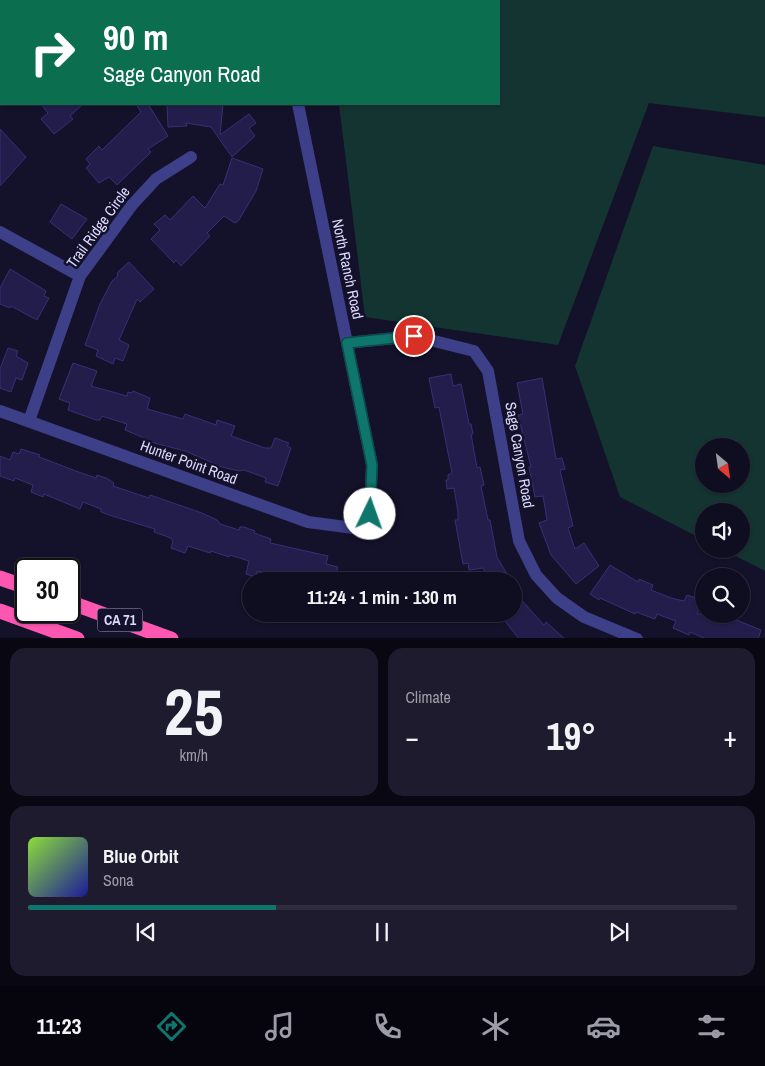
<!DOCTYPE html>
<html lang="en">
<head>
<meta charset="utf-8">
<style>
  :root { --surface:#0f0d20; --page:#1d1b2d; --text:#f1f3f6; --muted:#9b9ca5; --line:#2f2d3e; --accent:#0f766e }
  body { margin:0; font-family:"Archivo Narrow",sans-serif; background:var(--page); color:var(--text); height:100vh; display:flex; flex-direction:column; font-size:19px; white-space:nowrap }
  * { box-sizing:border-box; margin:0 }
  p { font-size:16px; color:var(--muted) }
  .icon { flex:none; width:28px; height:28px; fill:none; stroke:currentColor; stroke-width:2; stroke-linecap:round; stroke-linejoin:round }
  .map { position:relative; height:638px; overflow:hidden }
  .side { display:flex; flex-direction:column; gap:10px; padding:10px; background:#080712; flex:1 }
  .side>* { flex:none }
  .guide { position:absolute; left:0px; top:0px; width:500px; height:105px; box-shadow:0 1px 4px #0004,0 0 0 1px var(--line); background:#0b6e4f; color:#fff; overflow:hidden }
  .needle { width:32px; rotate:151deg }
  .fabs { position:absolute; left:695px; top:438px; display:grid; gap:10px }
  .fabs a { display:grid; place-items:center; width:55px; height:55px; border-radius:50%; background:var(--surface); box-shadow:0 1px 4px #0004,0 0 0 1px var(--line); font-size:25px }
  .speed { position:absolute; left:15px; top:558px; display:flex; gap:10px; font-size:25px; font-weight:700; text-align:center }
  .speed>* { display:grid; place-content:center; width:65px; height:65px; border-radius:50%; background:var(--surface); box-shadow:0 1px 4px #0004,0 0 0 1px var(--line); line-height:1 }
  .speed .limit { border:2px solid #111; border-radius:8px; background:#fff; color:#111 }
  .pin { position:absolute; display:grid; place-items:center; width:42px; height:42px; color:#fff; margin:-21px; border:2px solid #fff; border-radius:50%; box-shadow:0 1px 5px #0007 }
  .me { position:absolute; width:55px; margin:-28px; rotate:3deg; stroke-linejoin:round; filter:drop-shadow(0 0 4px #0008) }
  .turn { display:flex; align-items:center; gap:18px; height:105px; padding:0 20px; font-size:22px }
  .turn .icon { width:65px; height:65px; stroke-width:2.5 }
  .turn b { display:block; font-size:35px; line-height:42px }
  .big { font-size:38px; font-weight:700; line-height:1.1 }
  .side .tile { flex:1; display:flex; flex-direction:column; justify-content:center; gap:8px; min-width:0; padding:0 18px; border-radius:15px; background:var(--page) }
  .side .dial { align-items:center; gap:0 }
  .dial b { font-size:65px; line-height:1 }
  .song { display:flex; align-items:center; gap:15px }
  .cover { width:60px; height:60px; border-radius:8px; background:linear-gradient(135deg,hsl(90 70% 55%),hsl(240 70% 35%)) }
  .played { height:5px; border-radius:2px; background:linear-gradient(90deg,var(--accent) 35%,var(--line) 35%) }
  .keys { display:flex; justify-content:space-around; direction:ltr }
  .heat { display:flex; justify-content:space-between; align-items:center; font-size:28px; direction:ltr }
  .side .tiles { flex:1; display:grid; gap:10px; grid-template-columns:1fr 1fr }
  .tile:last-child { grid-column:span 2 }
  .trip { position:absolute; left:242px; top:572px; width:280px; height:50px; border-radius:25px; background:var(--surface); box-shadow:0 1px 4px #0004,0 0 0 1px var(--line); font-weight:700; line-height:50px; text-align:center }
  .dock { display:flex; height:80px; justify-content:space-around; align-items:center; background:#06050d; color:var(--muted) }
  .dock .icon { width:35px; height:35px }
  .dock .current { color:var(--accent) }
  .dock b { font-size:22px; color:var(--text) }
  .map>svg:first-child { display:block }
  .green { fill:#143431; fill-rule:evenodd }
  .building { fill:#231d4b; stroke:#392f77 }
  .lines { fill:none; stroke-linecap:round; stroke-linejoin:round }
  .street { stroke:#3d3f89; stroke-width:12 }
  .highway { stroke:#fd57b2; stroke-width:15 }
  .route-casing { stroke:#0a4d48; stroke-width:12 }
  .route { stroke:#0f766e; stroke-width:9 }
  .labels { text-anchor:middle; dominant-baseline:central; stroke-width:5; stroke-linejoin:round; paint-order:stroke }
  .shield { fill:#14112a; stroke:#a09ebf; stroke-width:1 }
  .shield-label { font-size:14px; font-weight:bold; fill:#dcdaff }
  .street-label { font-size:15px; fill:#dcdaff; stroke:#14112a }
</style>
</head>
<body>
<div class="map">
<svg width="765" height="639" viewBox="0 0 765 639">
  <rect width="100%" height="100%" fill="#14112a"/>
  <path class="green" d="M 329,0 L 765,0 L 765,117 L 649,103 L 558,345 L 365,317 L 339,104 L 499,104 L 499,1 Z
    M 653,146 L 765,165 L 765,571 L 722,549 L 741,549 L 741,511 L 704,511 L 704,540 L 620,497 L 575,366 ZM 704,446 L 741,446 L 741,484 L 704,484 Z"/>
  <path class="building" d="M 41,104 L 83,104 L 70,116 L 73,119 L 54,134 L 41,119 L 48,113 Z
    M 136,104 L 148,104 L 168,136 L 148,149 L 151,152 L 117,185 L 109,177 L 99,183 L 86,168 L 90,164 L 86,159 L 99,146 L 102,150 L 141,112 Z
    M 167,104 L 223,104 L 220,135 L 249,114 L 256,123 L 249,128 L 255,136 L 232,157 L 211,127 L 186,123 L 187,126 L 168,127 Z
    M 0,129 L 26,157 L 0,186 Z
    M 232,158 L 263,169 L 256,191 L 239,220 L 235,223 L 224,216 L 207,233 L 210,236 L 181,266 L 176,260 L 174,263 L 151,239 L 160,230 L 154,224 L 165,215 L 170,220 L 193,196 L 205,208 L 220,184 L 223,185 Z
    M 61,204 L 87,219 L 72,239 L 50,222 Z
    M 129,262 L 154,289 L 140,302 L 137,299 L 119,340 L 129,345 L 123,361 L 115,358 L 113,364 L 96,356 L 98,350 L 85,345 L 100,304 L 112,281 L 117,277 L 118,272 Z
    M 10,269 L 46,291 L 44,296 L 49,298 L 37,320 L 11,306 L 10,308 L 0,304 L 0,288 Z
    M 8,348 L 18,351 L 16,356 L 28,363 L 22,380 L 16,378 L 11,392 L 0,388 L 0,369 Z
    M 73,363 L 97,371 L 91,386 L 127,396 L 128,392 L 132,393 L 133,391 L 150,398 L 147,409 L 183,419 L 185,414 L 216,425 L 217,420 L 235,426 L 231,436 L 265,448 L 271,448 L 275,438 L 289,443 L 287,446 L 291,448 L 278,486 L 265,482 L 266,478 L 244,470 L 239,471 L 222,467 L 185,451 L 143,440 L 144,438 L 125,430 L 127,424 L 102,416 L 100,420 L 96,420 L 68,410 L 70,403 L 59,399 Z
    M 451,374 L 453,386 L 461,384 L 469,424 L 471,424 L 473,434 L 471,434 L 477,468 L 480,467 L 484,485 L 481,486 L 488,520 L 490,520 L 497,557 L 511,581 L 490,581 L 483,568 L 469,570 L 468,563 L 463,564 L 455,520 L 458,520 L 458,512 L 454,488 L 447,489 L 446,480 L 448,480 L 448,475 L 452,473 L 439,407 L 435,408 L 429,378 Z
    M 542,378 L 556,459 L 562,458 L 565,469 L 560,470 L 573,526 L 568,528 L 575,549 L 584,543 L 599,566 L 576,584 L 551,555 L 539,523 L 547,520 L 543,496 L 535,497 L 529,467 L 531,467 L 518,415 L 523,414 L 517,383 Z
    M 21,449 L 40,455 L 39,457 L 76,471 L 96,478 L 97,475 L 106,478 L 114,483 L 113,486 L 149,498 L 150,495 L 202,513 L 217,520 L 220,524 L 239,530 L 240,527 L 244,527 L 255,531 L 254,533 L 271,539 L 270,543 L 328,556 L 326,564 L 338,567 L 334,581 L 287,581 L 288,578 L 257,571 L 255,577 L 246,574 L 249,561 L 230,555 L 229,557 L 211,551 L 210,553 L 188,546 L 185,553 L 171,548 L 173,541 L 171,538 L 154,532 L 155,529 L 109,515 L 101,512 L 101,509 L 83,502 L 80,509 L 44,494 L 43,497 L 31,492 L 33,485 L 15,478 L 14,481 L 0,476 L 0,456 L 10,460 L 13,452 L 19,454 Z
    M 610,565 L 638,582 L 639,579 L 653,585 L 651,590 L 671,598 L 684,601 L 687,595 L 702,600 L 697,614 L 730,614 L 729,617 L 761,630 L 758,639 L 706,639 L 690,632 L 689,635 L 673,628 L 676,621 L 657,614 L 655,619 L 636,612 L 635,614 L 600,598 L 599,600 L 590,594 Z
    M 514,592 L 544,625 L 546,622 L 565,639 L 519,639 L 505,621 L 514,614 Z"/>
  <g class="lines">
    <path class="street" d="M 276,0 L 277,1
      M 104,1 L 105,0
      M 0,100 L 1,99
      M 0,232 L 80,276
      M 347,343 L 414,336 L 474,351 L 488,371 L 519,541 L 536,575 L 557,598 L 584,617 L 637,639
      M 0,411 L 308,522 L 369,530 L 372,465 L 298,104
      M 29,421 L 80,276 L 132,205 L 156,179 L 191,157"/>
    <path class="highway" d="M 0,578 L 26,587
      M 69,602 L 171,639
      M 0,611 L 77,639"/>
  </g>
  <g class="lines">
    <g class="route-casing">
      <path id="route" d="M 370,514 L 372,465 L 347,343 L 414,336"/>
    </g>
    <use href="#route" class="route"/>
  </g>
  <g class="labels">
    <rect class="shield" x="97.5" y="608.5" width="45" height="23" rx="4"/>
    <g class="shield-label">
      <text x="120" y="620">CA 71</text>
    </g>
    <g class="street-label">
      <text transform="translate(98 227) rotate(-54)">Trail Ridge Circle</text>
      <text transform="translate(348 269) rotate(78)">North Ranch Road</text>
      <text transform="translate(520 455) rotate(80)">Sage Canyon Road</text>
      <text transform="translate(189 462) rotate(20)">Hunter Point Road</text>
    </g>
  </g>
</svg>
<div class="fabs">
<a><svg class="needle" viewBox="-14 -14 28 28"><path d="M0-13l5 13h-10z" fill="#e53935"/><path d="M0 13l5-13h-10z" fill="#9b9ca5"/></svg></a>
<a><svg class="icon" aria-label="sound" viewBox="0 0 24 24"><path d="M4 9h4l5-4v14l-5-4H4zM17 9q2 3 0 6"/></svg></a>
<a><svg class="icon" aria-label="search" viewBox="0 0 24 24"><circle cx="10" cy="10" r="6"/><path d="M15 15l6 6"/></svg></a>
</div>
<div class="speed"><div class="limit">30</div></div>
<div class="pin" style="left:414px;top:336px;background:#d93025"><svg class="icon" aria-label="arrive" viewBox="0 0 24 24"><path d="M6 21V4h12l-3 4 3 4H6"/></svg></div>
<svg class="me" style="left:370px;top:514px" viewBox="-20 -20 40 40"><circle r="19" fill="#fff"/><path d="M0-13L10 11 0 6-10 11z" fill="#0f766e"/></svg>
<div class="trip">11:24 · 1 min · 130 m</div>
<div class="guide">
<div class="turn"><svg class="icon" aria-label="right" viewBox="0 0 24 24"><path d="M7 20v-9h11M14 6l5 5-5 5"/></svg><div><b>90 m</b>Sage Canyon Road</div></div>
</div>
</div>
<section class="side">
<div class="tiles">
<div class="tile dial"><b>25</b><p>km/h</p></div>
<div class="tile"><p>Climate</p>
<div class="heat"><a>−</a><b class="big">19°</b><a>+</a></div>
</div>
<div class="tile">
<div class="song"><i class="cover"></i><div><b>Blue Orbit</b><p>Sona</p></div></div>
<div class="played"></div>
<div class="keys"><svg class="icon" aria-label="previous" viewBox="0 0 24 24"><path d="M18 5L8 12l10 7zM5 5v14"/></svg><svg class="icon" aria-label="pause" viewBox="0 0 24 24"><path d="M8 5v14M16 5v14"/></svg><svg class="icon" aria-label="next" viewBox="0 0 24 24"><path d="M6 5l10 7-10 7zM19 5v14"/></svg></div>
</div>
</div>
</section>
<nav class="dock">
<b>11:23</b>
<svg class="icon current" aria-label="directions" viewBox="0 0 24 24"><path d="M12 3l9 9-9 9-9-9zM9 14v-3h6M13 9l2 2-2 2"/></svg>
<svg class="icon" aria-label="music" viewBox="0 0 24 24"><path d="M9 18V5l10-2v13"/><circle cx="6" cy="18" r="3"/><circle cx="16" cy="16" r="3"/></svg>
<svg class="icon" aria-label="phone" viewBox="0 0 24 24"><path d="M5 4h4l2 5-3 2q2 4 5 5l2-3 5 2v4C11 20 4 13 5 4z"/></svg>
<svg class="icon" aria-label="climate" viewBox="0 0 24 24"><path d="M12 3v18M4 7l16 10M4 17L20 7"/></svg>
<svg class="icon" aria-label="car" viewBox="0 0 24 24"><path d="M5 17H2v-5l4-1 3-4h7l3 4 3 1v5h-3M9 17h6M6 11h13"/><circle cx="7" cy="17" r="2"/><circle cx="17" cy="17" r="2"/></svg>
<svg class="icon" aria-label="filters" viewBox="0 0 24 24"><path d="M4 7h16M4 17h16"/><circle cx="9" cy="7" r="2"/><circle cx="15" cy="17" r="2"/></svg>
</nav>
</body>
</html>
